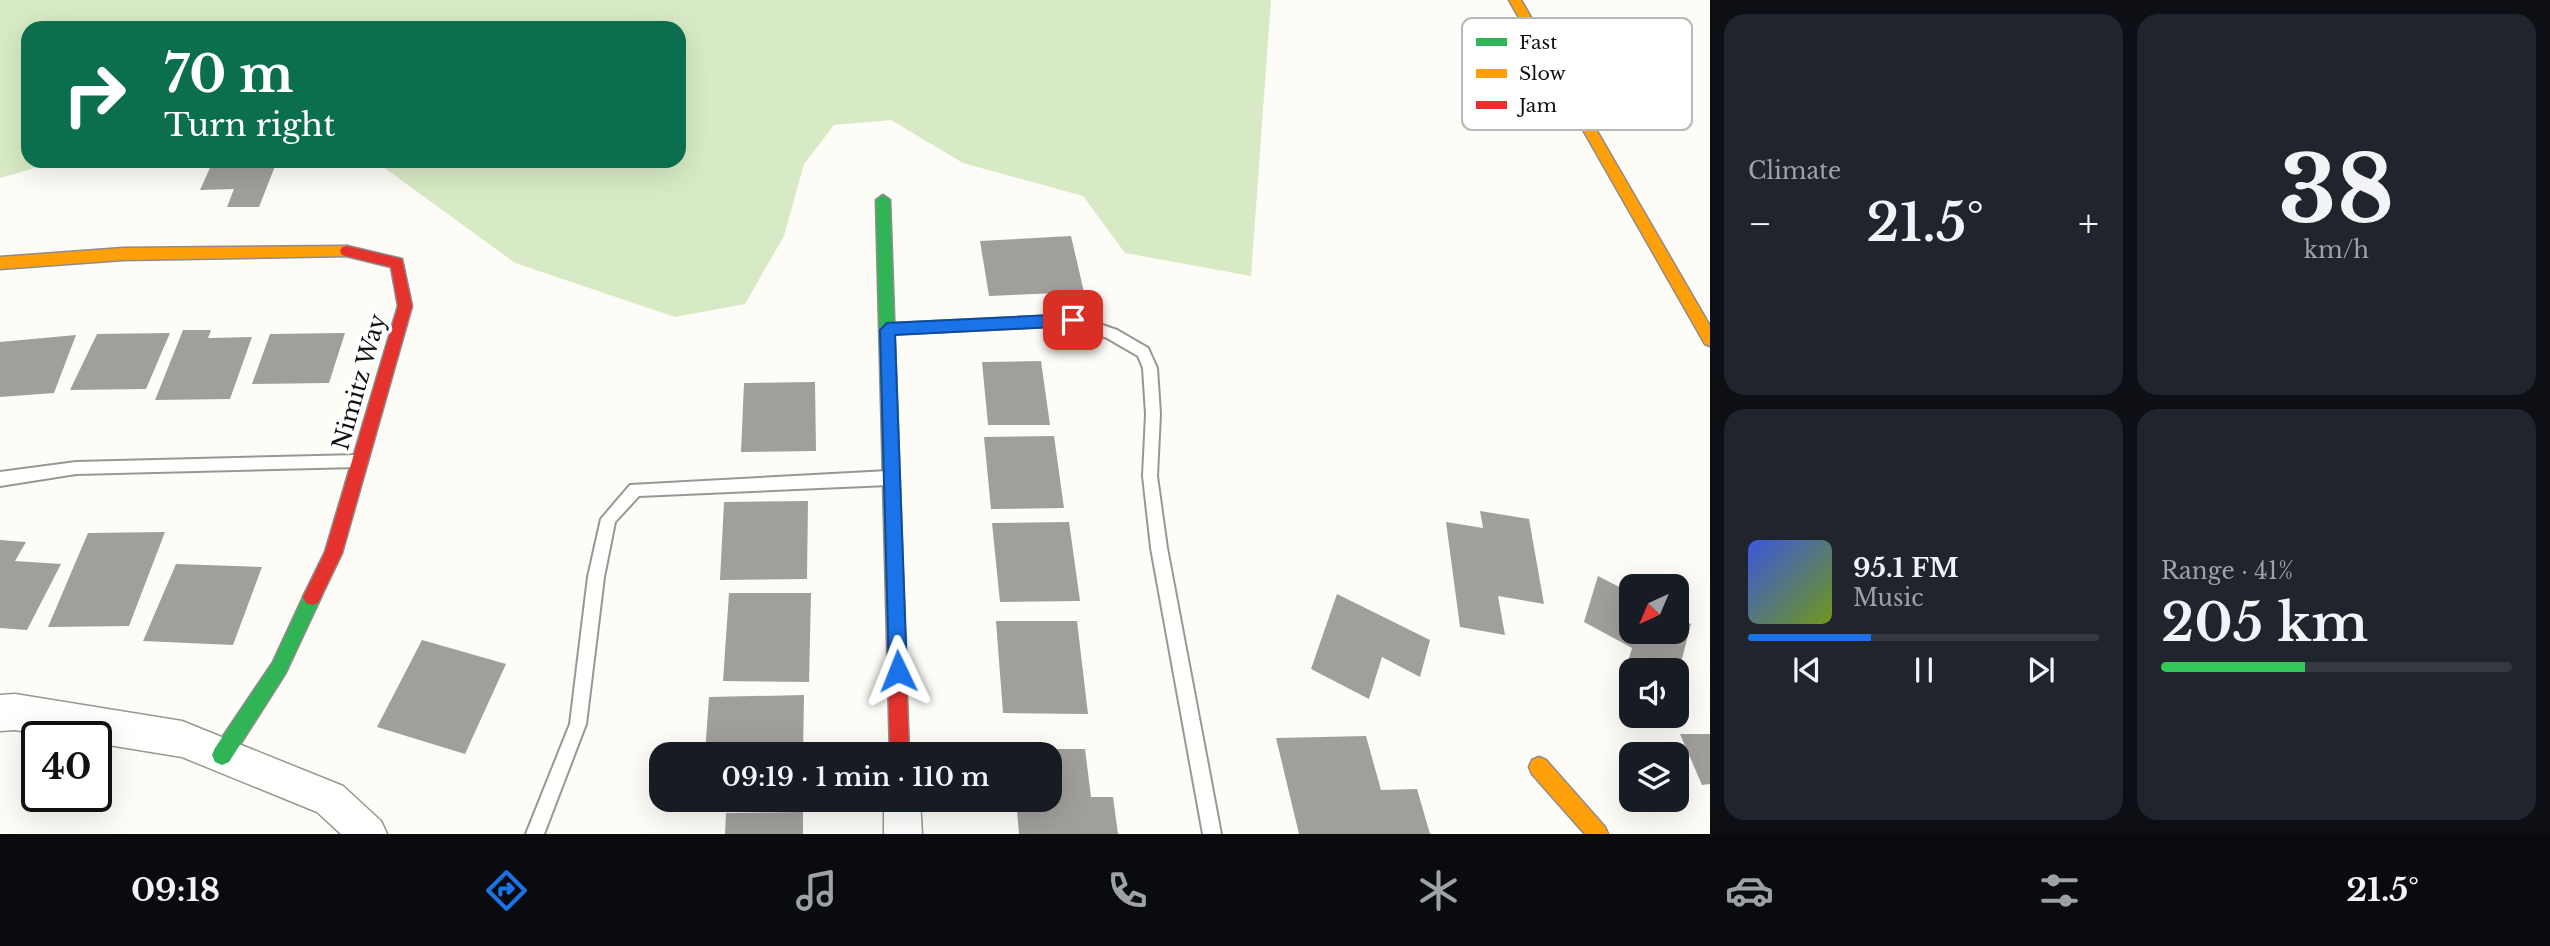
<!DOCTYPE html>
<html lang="en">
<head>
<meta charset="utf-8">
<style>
  :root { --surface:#171b24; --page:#20242c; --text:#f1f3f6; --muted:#9ea1a6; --line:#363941; --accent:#1a73e8 }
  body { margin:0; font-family:"Libre Baskerville",serif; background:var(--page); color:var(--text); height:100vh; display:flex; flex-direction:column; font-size:26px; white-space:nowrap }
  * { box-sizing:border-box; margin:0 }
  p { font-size:23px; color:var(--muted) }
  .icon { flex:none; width:38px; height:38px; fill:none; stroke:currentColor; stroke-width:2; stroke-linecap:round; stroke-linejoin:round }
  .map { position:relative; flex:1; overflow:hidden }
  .sheet { display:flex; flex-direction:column; gap:14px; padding:14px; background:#0d0f14; width:840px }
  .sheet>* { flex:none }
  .guide { position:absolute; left:21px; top:21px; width:665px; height:147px; border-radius:21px; box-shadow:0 7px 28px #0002; background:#0b6e4f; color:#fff; overflow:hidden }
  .needle { width:46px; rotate:224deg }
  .controls { position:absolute; left:1619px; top:574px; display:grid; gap:14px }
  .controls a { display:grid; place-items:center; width:70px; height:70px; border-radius:14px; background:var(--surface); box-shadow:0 7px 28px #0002; font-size:35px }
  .speed { position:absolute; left:21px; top:721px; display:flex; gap:14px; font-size:35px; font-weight:700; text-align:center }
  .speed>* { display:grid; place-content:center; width:91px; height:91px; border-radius:50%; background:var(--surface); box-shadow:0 7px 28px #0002; line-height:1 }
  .speed .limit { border:4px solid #111; border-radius:10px; background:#fff; color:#111 }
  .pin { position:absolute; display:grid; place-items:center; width:60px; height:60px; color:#fff; margin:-30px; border-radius:14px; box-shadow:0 4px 10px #0006 }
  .me { position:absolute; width:77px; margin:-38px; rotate:358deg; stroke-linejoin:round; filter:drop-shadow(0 0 5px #0008) }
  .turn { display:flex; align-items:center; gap:24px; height:147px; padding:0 28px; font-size:32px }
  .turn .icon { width:91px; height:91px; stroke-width:2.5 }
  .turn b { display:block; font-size:49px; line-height:60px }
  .big { font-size:52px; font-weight:600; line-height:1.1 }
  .sheet .widget { flex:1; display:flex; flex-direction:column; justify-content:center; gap:10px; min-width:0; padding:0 24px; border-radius:21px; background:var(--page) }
  .sheet .dial { align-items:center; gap:0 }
  .dial b { font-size:91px; line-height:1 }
  .song { display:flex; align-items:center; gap:21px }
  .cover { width:84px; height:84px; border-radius:10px; background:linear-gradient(135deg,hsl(230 70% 55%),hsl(80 70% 35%)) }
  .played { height:7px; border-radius:4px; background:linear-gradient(90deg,var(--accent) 35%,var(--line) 35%) }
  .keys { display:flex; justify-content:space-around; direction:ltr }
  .heat { display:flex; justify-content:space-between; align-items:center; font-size:38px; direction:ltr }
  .charge { height:10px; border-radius:5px; background:linear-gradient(90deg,#34c759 41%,var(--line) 0) }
  .sheet .tiles { flex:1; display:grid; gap:14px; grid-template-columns:repeat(2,1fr) }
  .trip { position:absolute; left:649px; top:742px; width:413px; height:70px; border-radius:21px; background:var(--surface); box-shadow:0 7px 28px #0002; font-weight:600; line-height:70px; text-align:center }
  .dock { display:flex; height:112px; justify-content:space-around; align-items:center; background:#090b0e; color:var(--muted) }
  .dock .icon { width:49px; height:49px }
  .dock .current { color:var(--accent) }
  .dock b { font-size:32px; color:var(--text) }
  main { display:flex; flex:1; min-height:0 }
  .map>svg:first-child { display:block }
  .forest { fill:#d8eac5 }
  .building { fill:#a19f9c }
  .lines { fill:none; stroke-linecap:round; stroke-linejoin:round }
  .lane-casing { stroke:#979795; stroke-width:4 }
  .street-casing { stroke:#979795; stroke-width:3 }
  .fast-casing { stroke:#8e8d8b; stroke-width:3 }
  .slow-casing { stroke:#8e8d8b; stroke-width:3 }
  .jam-casing { stroke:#8e8d8b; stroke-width:3 }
  .lane { fill:#fffffe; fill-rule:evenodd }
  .street { fill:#fffffe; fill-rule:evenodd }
  .fast { fill:#30b455; fill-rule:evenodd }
  .slow { fill:#ff9f0a; fill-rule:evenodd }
  .jam { fill:#e5322d; fill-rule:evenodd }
  .route { fill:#1a73e8; stroke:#114b97; stroke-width:2 }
  .labels { text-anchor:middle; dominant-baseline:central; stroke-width:7; stroke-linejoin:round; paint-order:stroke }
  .street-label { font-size:23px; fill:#111; stroke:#fff }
  .key { fill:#fff; stroke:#b8b8b8; stroke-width:2 }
  .key-label { font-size:19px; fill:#111 }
</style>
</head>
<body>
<main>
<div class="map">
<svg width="1710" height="834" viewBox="0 0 1710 834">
  <rect width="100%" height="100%" fill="#fdfcf7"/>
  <path class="forest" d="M 0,0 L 1271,0 L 1251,276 L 1125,253 L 1083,196 L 963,163 L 891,120 L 834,125 L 804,164 L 784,236 L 745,304 L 675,317 L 515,263 L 375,161 L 679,161 L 679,28 L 28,28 L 28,161 L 59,161 L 0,178 Z"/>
  <path class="building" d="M 213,161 L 277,161 L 259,207 L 227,207 L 234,189 L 200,190 Z
    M 1071,236 L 1084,292 L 989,296 L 980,241 Z
    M 183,330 L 211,330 L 208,338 L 252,337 L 230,399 L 155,400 Z
    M 170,333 L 146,389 L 70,390 L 97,334 Z
    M 345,333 L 329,383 L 252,384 L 270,334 Z
    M 76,335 L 54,393 L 0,397 L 0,342 Z
    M 1041,361 L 1050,425 L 988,425 L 982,362 Z
    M 815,382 L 816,451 L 741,452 L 744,383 Z
    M 1054,436 L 1064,508 L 991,509 L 984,437 Z
    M 808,501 L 807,579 L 720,580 L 724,502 Z
    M 1480,511 L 1529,519 L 1544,604 L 1498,596 L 1505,635 L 1460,627 L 1446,522 L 1483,528 Z
    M 1069,522 L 1080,601 L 1000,602 L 992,523 Z
    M 165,532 L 129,626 L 48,627 L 88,533 Z
    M 0,540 L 26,542 L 15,561 L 61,564 L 27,630 L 0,628 Z
    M 176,564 L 262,567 L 233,645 L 143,641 Z
    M 1598,576 L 1631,593 L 1631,632 L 1676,632 L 1676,617 L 1691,624 L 1677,678 L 1676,670 L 1631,670 L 1631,683 L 1623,679 L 1632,648 L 1584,622 Z
    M 729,593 L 811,593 L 809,682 L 723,681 Z
    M 1337,594 L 1430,640 L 1420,677 L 1382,657 L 1369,699 L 1311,669 Z
    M 996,621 L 1077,621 L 1088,714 L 1003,713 Z
    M 422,640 L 506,664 L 465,754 L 377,727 Z
    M 804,695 L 803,754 L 705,754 L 709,697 Z
    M 1680,734 L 1710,734 L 1710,784 L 1702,785 Z
    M 1366,736 L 1381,790 L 1417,789 L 1430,834 L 1299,834 L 1276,738 Z
    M 1011,749 L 1085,749 L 1091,797 L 1113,797 L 1118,834 L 1019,834 L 1016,800 L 1050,800 L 1050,754 L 1012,754 Z
    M 803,812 L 803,834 L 725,834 L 726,813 Z"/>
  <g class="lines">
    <g class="lane-casing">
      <path id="lane" d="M 1073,315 L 1117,330 L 1148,348 L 1157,368 L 1160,414 L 1157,476 L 1167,548 L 1221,834 L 1203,834 L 1151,548 L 1143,476 L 1146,414 L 1143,368 L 1138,356 L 1107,338 L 1073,325 L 888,334 L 881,329 L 888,324 Z
        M 358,455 L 363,456 L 365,461 L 363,466 L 358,467 L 76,474 L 0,486 L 0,472 L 76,462 Z
        M 888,471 L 893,473 L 895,478 L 893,483 L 888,485 L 639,496 L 615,522 L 604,577 L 586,724 L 544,834 L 526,834 L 570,724 L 588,577 L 601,519 L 630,485 Z"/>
    </g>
    <g class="street-casing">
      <path id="street" d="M 15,694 L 182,721 L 343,786 L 381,821 L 387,834 L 341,834 L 317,812 L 182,757 L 96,743 L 96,737 L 59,737 L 15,730 L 0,731 L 0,695 Z
        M 884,800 L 920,800 L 922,834 L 884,834 Z"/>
    </g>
    <g class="fast-casing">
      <path id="fast" d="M 883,195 L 890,200 L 905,638 L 902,644 L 896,647 L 890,644 L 887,638 L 876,200 Z
        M 312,589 L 318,591 L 321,597 L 285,674 L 229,762 L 222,765 L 215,762 L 212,755 L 215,748 L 273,662 L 306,591 Z"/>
    </g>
    <g class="slow-casing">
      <path id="slow" d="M 1509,0 L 1521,0 L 1710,326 L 1710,346 L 1705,344 Z
        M 347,246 L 354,251 L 347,256 L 123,260 L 0,269 L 0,257 L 123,248 Z
        M 1539,757 L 1546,760 L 1605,827 L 1608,834 L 1585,834 L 1532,774 L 1529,767 L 1532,760 Z"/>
    </g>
    <g class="jam-casing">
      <path id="jam" d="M 347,246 L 402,259 L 412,306 L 342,553 L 318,603 L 312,605 L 306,603 L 303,597 L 325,552 L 398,306 L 391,267 L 342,255 L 340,251 L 342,247 Z
        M 896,629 L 902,632 L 905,638 L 909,754 L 890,754 L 887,638 L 890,632 Z"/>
    </g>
    <use href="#lane" class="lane"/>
    <use href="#street" class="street"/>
    <use href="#fast" class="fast"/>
    <use href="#slow" class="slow"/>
    <use href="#jam" class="jam"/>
  </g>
  <path class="route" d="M 1073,314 L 1081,320 L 1073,326 L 895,335 L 907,671 L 904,678 L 898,681 L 891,678 L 889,671 L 880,330 L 887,323 Z"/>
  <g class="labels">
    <g class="street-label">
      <text transform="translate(359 382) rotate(-74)">Nimitz Way</text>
    </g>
  </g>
  <rect x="1462" y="18" width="230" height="112" rx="10" class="key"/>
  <rect x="1476" y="38" width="31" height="8" fill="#30b455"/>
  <rect x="1476" y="69" width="31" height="9" fill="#ff9f0a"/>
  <rect x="1476" y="101" width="31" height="8" fill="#e5322d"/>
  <g class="key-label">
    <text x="1519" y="49">Fast</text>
    <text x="1519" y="80">Slow</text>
    <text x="1519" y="112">Jam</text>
  </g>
</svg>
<div class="controls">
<a><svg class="needle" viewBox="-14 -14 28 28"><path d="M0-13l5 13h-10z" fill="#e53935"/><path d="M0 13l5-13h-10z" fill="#9ea1a6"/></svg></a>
<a><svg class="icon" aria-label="sound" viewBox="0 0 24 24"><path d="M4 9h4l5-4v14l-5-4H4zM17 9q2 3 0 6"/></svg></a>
<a><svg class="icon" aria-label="layers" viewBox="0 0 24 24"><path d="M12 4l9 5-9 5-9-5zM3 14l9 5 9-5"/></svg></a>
</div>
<div class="speed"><div class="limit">40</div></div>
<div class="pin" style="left:1073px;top:320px;background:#d93025"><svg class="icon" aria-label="arrive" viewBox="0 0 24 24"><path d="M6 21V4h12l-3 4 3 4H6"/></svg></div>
<svg class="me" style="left:898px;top:671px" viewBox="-20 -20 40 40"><path d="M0-17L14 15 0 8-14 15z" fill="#1a73e8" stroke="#fff" stroke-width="4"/></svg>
<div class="trip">09:19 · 1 min · 110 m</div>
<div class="guide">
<div class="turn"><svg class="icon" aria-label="right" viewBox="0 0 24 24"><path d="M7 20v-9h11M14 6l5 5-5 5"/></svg><div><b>70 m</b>Turn right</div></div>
</div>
</div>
<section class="sheet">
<div class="tiles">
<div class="widget"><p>Climate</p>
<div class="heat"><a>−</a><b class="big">21.5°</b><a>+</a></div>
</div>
<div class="widget dial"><b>38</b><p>km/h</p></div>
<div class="widget">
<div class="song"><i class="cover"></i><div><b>95.1 FM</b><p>Music</p></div></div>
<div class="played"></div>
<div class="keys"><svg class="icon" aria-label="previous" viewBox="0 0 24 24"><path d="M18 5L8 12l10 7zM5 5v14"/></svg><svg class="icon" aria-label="pause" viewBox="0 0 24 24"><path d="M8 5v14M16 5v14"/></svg><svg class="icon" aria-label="next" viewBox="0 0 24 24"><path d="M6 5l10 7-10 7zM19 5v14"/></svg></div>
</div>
<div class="widget"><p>Range · 41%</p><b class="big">205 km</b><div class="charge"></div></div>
</div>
</section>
</main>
<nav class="dock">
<b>09:18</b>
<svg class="icon current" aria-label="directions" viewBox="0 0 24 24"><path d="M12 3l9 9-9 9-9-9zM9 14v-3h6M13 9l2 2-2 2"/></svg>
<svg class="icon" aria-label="music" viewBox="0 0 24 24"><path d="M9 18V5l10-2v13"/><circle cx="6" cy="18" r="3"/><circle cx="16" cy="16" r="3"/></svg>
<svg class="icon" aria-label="phone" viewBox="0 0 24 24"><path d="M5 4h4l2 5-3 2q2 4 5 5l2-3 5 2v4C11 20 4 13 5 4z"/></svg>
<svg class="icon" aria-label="climate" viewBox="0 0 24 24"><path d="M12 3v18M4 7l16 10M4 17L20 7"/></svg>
<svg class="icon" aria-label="car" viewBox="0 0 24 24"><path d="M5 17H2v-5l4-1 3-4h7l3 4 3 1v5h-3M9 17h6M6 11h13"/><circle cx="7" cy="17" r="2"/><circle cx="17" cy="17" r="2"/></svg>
<svg class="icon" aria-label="filters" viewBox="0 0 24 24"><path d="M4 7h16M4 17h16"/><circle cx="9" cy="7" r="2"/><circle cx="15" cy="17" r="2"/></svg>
<b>21.5°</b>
</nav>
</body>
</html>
